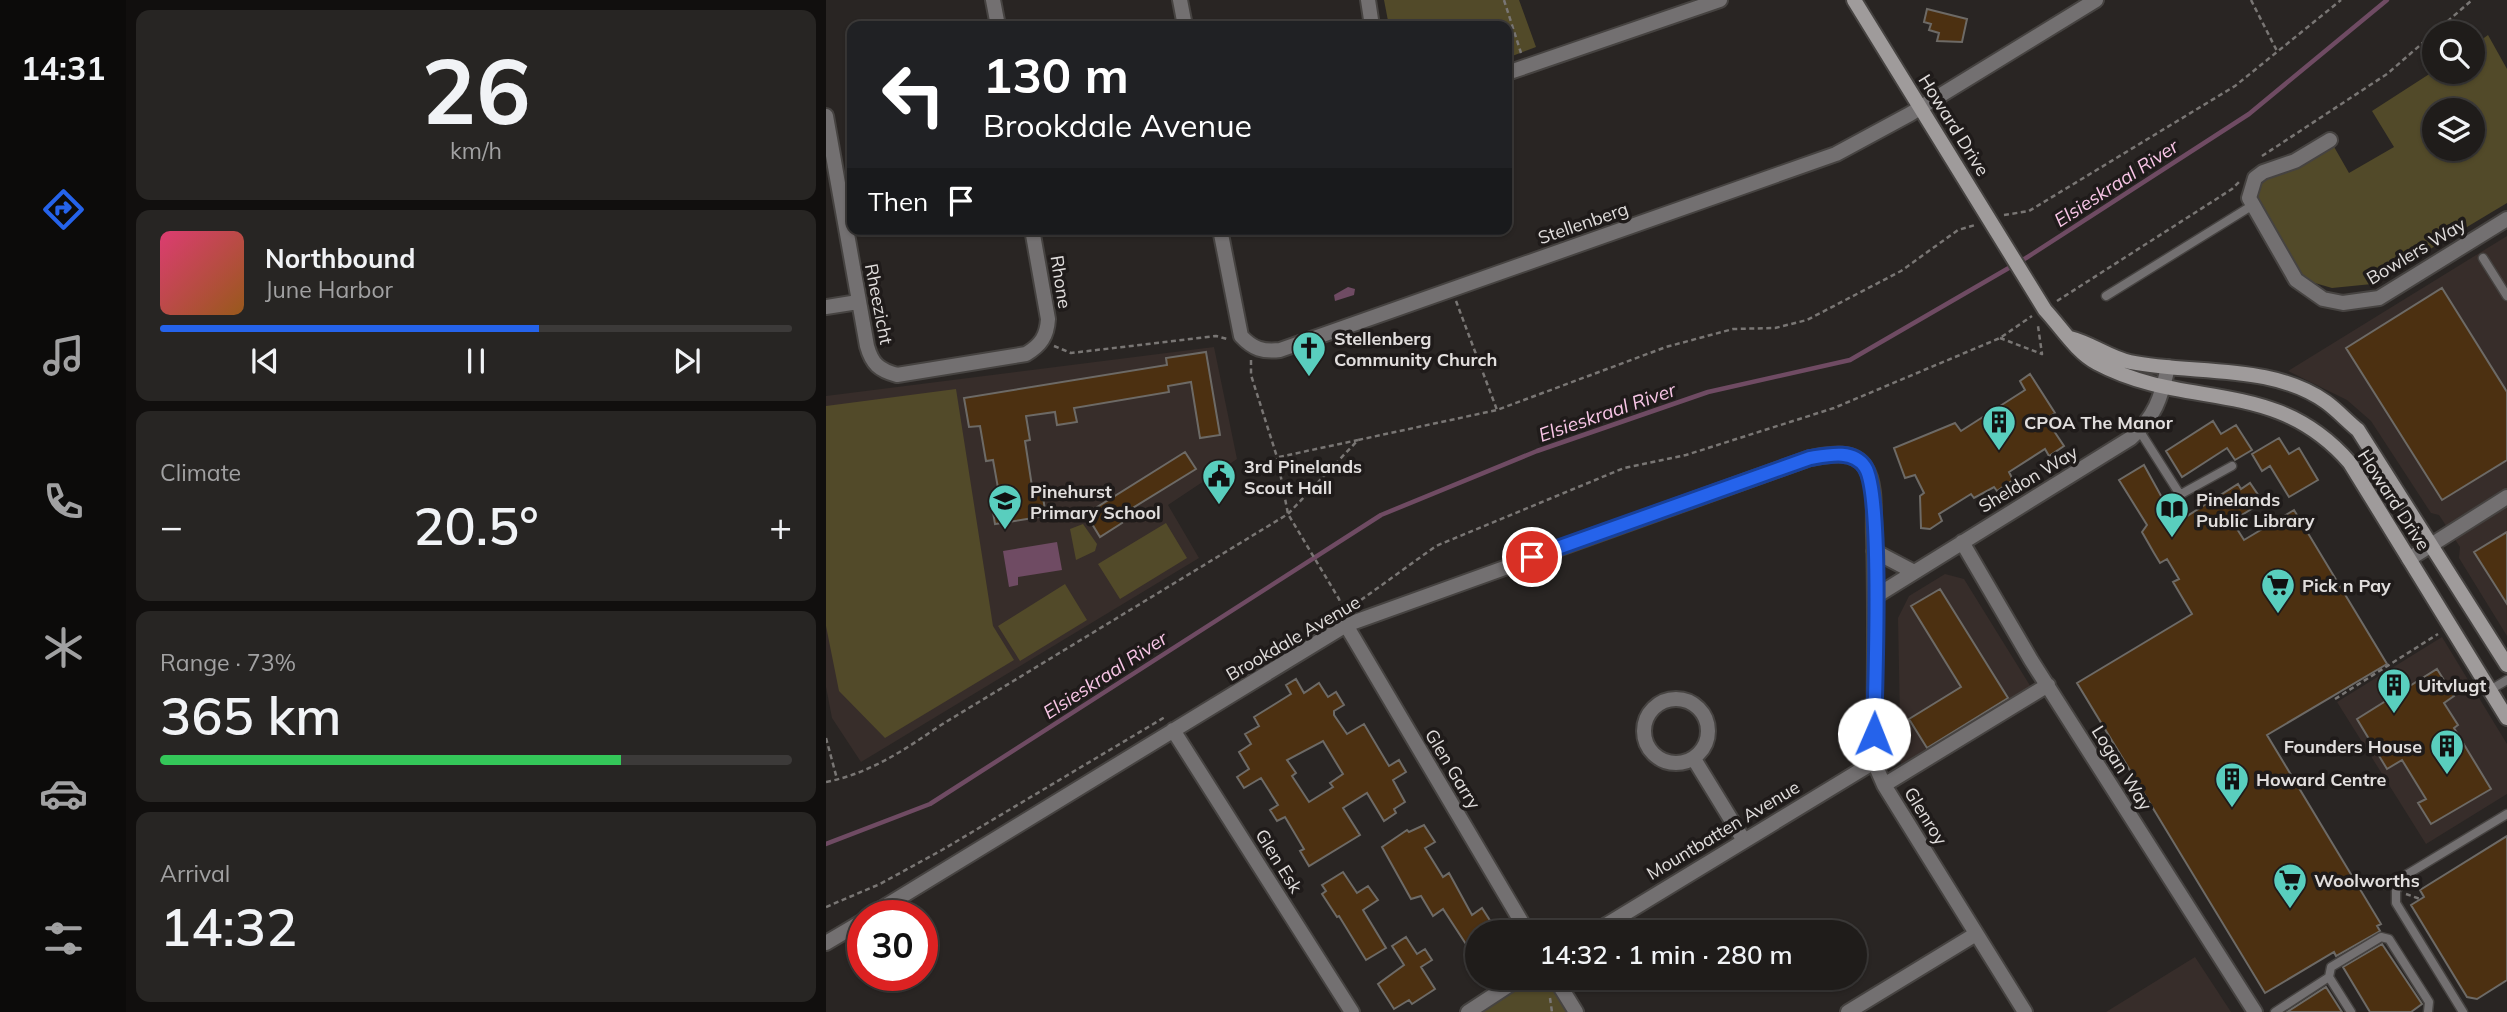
<!DOCTYPE html>
<html lang="en">
<head>
<meta charset="utf-8">
<style>
  :root { --surface:#1f1c1a; --page:#272523; --text:#f1f3f6; --muted:#a1a1a2; --line:#3c3a39; --accent:#2563eb }
  body { margin:0; font-family:Mulish,sans-serif; background:var(--page); color:var(--text); height:100vh; display:flex; flex-direction:column; font-size:26px; white-space:nowrap }
  * { box-sizing:border-box; margin:0 }
  p { font-size:23px; color:var(--muted) }
  .icon { flex:none; width:38px; height:38px; fill:none; stroke:currentColor; stroke-width:2; stroke-linecap:round; stroke-linejoin:round }
  .map { position:relative; flex:1; overflow:hidden }
  .sheet { display:flex; flex-direction:column; gap:10px; padding:10px; background:#110f0e; width:700px }
  .sheet>* { flex:none }
  .banner { position:absolute; left:21px; top:21px; width:665px; height:214px; border-radius:14px; box-shadow:0 2px 5px #0004,0 0 0 2px var(--line); background:#202124; color:#fff; overflow:hidden }
  .tools { position:absolute; left:1596px; top:21px; display:grid; gap:14px }
  .tools a { display:grid; place-items:center; width:63px; height:63px; border-radius:50%; background:var(--surface); box-shadow:0 2px 5px #0004,0 0 0 2px var(--line); font-size:35px }
  .speed { position:absolute; left:21px; top:900px; display:flex; gap:14px; font-size:35px; font-weight:700; text-align:center }
  .speed>* { display:grid; place-content:center; width:91px; height:91px; border-radius:50%; background:var(--surface); box-shadow:0 2px 5px #0004,0 0 0 2px var(--line); line-height:1 }
  .speed .limit { border:10px solid #d22; background:#fff; color:#111 }
  .pin { position:absolute; display:grid; place-items:center; width:60px; height:60px; color:#fff; margin:-30px; border:4px solid #fff; border-radius:50%; box-shadow:0 2px 7px #0007 }
  .me { position:absolute; width:77px; margin:-38px; rotate:1deg; stroke-linejoin:round; filter:drop-shadow(0 0 5px #0008) }
  .turn { display:flex; align-items:center; gap:24px; height:147px; padding:0 21px; font-size:32px }
  .turn .icon { width:91px; height:91px; stroke-width:2.5 }
  .turn b { display:block; font-size:49px; line-height:60px }
  .then { display:flex; align-items:center; height:66px; padding:0 21px; background:#0003; gap:14px; font-size:26px }
  .big { font-size:52px; font-weight:600; line-height:1.1 }
  .sheet .card { flex:1; display:flex; flex-direction:column; justify-content:center; gap:10px; min-width:0; padding:0 24px; border-radius:14px; background:var(--page) }
  .sheet .dial { align-items:center; gap:0 }
  .dial b { font-size:91px; line-height:1 }
  .song { display:flex; align-items:center; gap:21px }
  .cover { width:84px; height:84px; border-radius:10px; background:linear-gradient(135deg,hsl(340 70% 55%),hsl(30 70% 35%)) }
  .played { height:7px; border-radius:4px; background:linear-gradient(90deg,var(--accent) 60%,var(--line) 60%) }
  .keys { display:flex; justify-content:space-around; direction:ltr }
  .heat { display:flex; justify-content:space-between; align-items:center; font-size:38px; direction:ltr }
  .charge { height:10px; border-radius:5px; background:linear-gradient(90deg,#34c759 73%,var(--line) 0) }
  .trip { position:absolute; left:639px; top:920px; width:402px; height:70px; border-radius:35px; background:var(--surface); box-shadow:0 2px 5px #0004,0 0 0 2px var(--line); font-weight:600; line-height:70px; text-align:center }
  main { display:flex; flex:1; min-height:0 }
  .menu { display:flex; flex-direction:column; width:126px; justify-content:space-around; align-items:center; background:#0c0b0a; color:var(--muted) }
  .menu .icon { width:49px; height:49px }
  .menu .active { color:var(--accent) }
  .menu b { font-size:32px; color:var(--text) }
  .map>svg:first-child { display:block }
  .built { fill:#372d2a }
  .green { fill:#524a29; fill-rule:evenodd }
  .water { fill:#6f4b63 }
  .lines { fill:none; stroke-linecap:round; stroke-linejoin:round }
  .stream { stroke:#6f4b63; stroke-width:4.5 }
  .building { fill:#4c3011; stroke:#6d6a66; stroke-width:2; fill-rule:evenodd }
  .lane-casing { stroke:#464341; stroke-width:11 }
  .street-casing { stroke:#464341; stroke-width:18 }
  .secondary-casing { stroke:#464341; stroke-width:18 }
  .path { stroke:#797674; stroke-width:2.5; stroke-dasharray:5 3.5; stroke-linecap:butt }
  .lane { stroke:#737071; stroke-width:8 }
  .street { stroke:#737071; stroke-width:14 }
  .secondary { stroke:#9f9b9b; stroke-width:14 }
  .route-casing { stroke:#184099; stroke-width:18 }
  .route { stroke:#2563eb; stroke-width:12 }
  .labels { text-anchor:middle; dominant-baseline:central; stroke-width:7; stroke-linejoin:round; paint-order:stroke }
  .street-label { font-size:18px; fill:#e1dedd; stroke:#1f1b1a }
  .poi-label { font-size:18px; font-weight:bold; fill:#e1dedd; stroke:#1f1b1a; text-anchor:start }
  .water-label { font-size:19px; font-style:italic; fill:#f9c6e7; stroke:#1f1b1a }
</style>
</head>
<body>
<main>
<nav class="menu">
<b>14:31</b>
<svg class="icon active" aria-label="directions" viewBox="0 0 24 24"><path d="M12 3l9 9-9 9-9-9zM9 14v-3h6M13 9l2 2-2 2"/></svg>
<svg class="icon" aria-label="music" viewBox="0 0 24 24"><path d="M9 18V5l10-2v13"/><circle cx="6" cy="18" r="3"/><circle cx="16" cy="16" r="3"/></svg>
<svg class="icon" aria-label="phone" viewBox="0 0 24 24"><path d="M5 4h4l2 5-3 2q2 4 5 5l2-3 5 2v4C11 20 4 13 5 4z"/></svg>
<svg class="icon" aria-label="climate" viewBox="0 0 24 24"><path d="M12 3v18M4 7l16 10M4 17L20 7"/></svg>
<svg class="icon" aria-label="car" viewBox="0 0 24 24"><path d="M5 17H2v-5l4-1 3-4h7l3 4 3 1v5h-3M9 17h6M6 11h13"/><circle cx="7" cy="17" r="2"/><circle cx="17" cy="17" r="2"/></svg>
<svg class="icon" aria-label="filters" viewBox="0 0 24 24"><path d="M4 7h16M4 17h16"/><circle cx="9" cy="7" r="2"/><circle cx="15" cy="17" r="2"/></svg>
</nav>
<section class="sheet">
<div class="card dial"><b>26</b><p>km/h</p></div>
<div class="card">
<div class="song"><i class="cover"></i><div><b>Northbound</b><p>June Harbor</p></div></div>
<div class="played"></div>
<div class="keys"><svg class="icon" aria-label="previous" viewBox="0 0 24 24"><path d="M18 5L8 12l10 7zM5 5v14"/></svg><svg class="icon" aria-label="pause" viewBox="0 0 24 24"><path d="M8 5v14M16 5v14"/></svg><svg class="icon" aria-label="next" viewBox="0 0 24 24"><path d="M6 5l10 7-10 7zM19 5v14"/></svg></div>
</div>
<div class="card"><p>Climate</p>
<div class="heat"><a>−</a><b class="big">20.5°</b><a>+</a></div>
</div>
<div class="card"><p>Range · 73%</p><b class="big">365 km</b><div class="charge"></div></div>
<div class="card"><p>Arrival</p><b class="big">14:32</b></div>
</section>
<div class="map">
<svg width="1681" height="1012" viewBox="0 0 1681 1012">
  <rect width="100%" height="100%" fill="#292523"/>
  <path class="built" d="M 1681,236 L 1681,636 L 1633,558 L 1634,547 L 1613,515 L 1605,513 L 1545,421 L 1521,400 L 1462,371 Z
    M 388,347 L 411,459 L 342,505 L 373,558 L 35,762 L 6,718 L 0,687 L 0,396 Z
    M 1119,574 L 1138,579 L 1208,692 L 1075,772 L 1072,618 L 1083,596 Z
    M 1616,637 L 1681,744 L 1681,794 L 1600,844 L 1511,702 Z
    M 1369,957 L 1405,1012 L 1280,1012 Z"/>
  <path class="green" d="M 558,0 L 693,0 L 710,47 L 681,58 L 681,26 L 563,26 Z
    M 1662,35 L 1681,69 L 1681,203 L 1546,284 L 1506,288 L 1475,279 L 1429,200 L 1437,181 L 1507,145 L 1523,173 L 1568,147 L 1546,111 L 1608,71 L 1647,72 L 1647,46 ZM 1608,110 L 1647,110 L 1647,149 L 1608,149 Z
    M 130,389 L 167,626 L 188,660 L 59,738 L 13,691 L 0,626 L 0,406 Z
    M 340,523 L 361,558 L 294,599 L 272,564 Z
    M 257,524 L 271,544 L 269,551 L 250,560 L 244,529 Z
    M 239,584 L 261,620 L 194,661 L 172,626 Z
    M 707,979 L 726,984 L 744,1012 L 649,1012 Z"/>
  <path class="water" d="M 522,287 L 529,289 L 528,295 L 509,301 L 508,295 Z
    M 231,542 L 236,570 L 192,577 L 192,585 L 183,587 L 177,551 Z"/>
  <g class="lines">
    <path class="stream" d="M 0,844 L 104,804 L 555,515 L 711,451 L 882,392 L 1024,360 L 1200,258 L 1423,114 L 1561,0"/>
  </g>
  <path class="building" d="M 1101,9 L 1141,19 L 1136,42 L 1111,41 L 1113,33 L 1103,30 L 1105,24 L 1098,22 Z
    M 1616,288 L 1681,392 L 1681,460 L 1616,500 L 1520,348 Z
    M 380,352 L 394,435 L 374,438 L 365,382 L 342,386 L 343,392 L 248,408 L 251,422 L 231,425 L 229,412 L 200,416 L 204,440 L 199,441 L 207,493 L 216,491 L 220,516 L 169,524 L 165,500 L 174,499 L 167,460 L 160,461 L 154,426 L 143,427 L 138,398 L 341,365 L 340,358 Z
    M 1204,374 L 1229,413 L 1220,419 L 1238,446 L 1223,456 L 1219,449 L 1183,472 L 1187,480 L 1171,491 L 1168,487 L 1148,498 L 1145,494 L 1113,514 L 1116,521 L 1104,529 L 1095,528 L 1094,496 L 1098,493 L 1089,475 L 1079,478 L 1068,448 L 1129,423 L 1135,431 L 1199,390 L 1194,381 Z
    M 1387,421 L 1395,434 L 1410,425 L 1426,450 L 1409,460 L 1401,448 L 1356,477 L 1340,451 Z
    M 1453,438 L 1463,454 L 1473,448 L 1492,480 L 1463,497 L 1444,466 L 1436,471 L 1426,454 Z
    M 359,452 L 370,469 L 292,517 L 296,523 L 274,537 L 260,514 Z
    M 1318,465 L 1350,523 L 1412,484 L 1415,489 L 1424,483 L 1437,502 L 1406,521 L 1418,540 L 1468,510 L 1561,664 L 1441,735 L 1555,924 L 1551,926 L 1554,931 L 1510,956 L 1508,952 L 1439,993 L 1251,683 L 1366,614 L 1347,582 L 1353,579 L 1341,559 L 1334,563 L 1328,553 L 1316,532 L 1321,525 L 1293,480 Z
    M 1681,532 L 1681,604 L 1648,552 Z
    M 1114,589 L 1182,698 L 1101,748 L 1083,719 L 1135,687 L 1085,606 Z
    M 1611,669 L 1628,696 L 1618,703 L 1632,725 L 1628,728 L 1665,789 L 1605,824 L 1592,803 L 1600,799 L 1576,760 L 1561,769 L 1531,719 Z
    M 470,679 L 478,693 L 493,683 L 502,697 L 510,692 L 518,705 L 508,711 L 508,715 L 521,734 L 538,724 L 563,766 L 573,760 L 580,772 L 567,780 L 579,802 L 568,809 L 570,813 L 558,821 L 541,793 L 517,808 L 534,835 L 483,866 L 474,851 L 478,849 L 459,817 L 451,821 L 444,810 L 452,805 L 435,778 L 418,788 L 411,777 L 423,769 L 413,752 L 425,744 L 419,734 L 433,726 L 428,717 L 465,694 L 460,685 ZM 497,741 L 517,774 L 504,783 L 507,787 L 483,802 L 466,776 L 470,773 L 461,760 Z
    M 598,825 L 609,842 L 599,848 L 617,877 L 623,873 L 646,915 L 656,908 L 672,933 L 651,933 L 651,961 L 617,909 L 607,916 L 595,896 L 585,899 L 556,847 L 581,830 L 583,832 Z
    M 1681,836 L 1681,980 L 1651,999 L 1641,997 L 1585,905 L 1598,897 L 1594,890 Z
    M 517,872 L 531,893 L 542,886 L 552,900 L 537,910 L 560,948 L 540,960 L 513,916 L 511,917 L 496,894 L 500,891 L 496,885 Z
    M 580,937 L 591,954 L 599,949 L 606,960 L 595,967 L 609,989 L 586,1004 L 583,1000 L 568,1009 L 552,984 L 578,965 L 566,946 Z
    M 1556,944 L 1596,1004 L 1585,1012 L 1544,1012 L 1517,967 Z
    M 1500,987 L 1516,1012 L 1461,1012 Z"/>
  <g class="lines">
    <g class="lane-casing">
      <path id="lane" d="M 1657,258 L 1681,296
        M 1280,296 L 1427,205
        M 1313,430 L 1353,493 L 1357,493 L 1406,466
        M 1664,690 L 1681,680
        M 1503,977 L 1525,1012
        M 1449,1012 L 1503,977 L 1505,967 L 1555,937 L 1563,939 L 1603,1002 L 1602,1012
        M 1637,1012 L 1570,903 L 1570,891 L 1580,875 L 1681,814"/>
    </g>
    <g class="street-casing">
      <path id="street" d="M 167,0 L 172,26
        M 354,0 L 359,26
        M 542,0 L 546,26
        M 681,73 L 894,0
        M 0,116 L 41,346 C 46,364 53,370 71,375 L 200,354 C 215,345 221,336 222,319 L 206,229
        M 1504,140 L 1469,161 L 1437,172 L 1429,178 L 1423,198 L 1470,280 L 1497,299 L 1517,303 L 1553,298 L 1681,219
        M 394,229 L 415,336 C 427,349 437,352 454,350 L 1010,154 L 1084,114 L 1270,0
        M 0,307 L 32,302
        M 1136,542 L 1205,660 L 1429,1012
        M 1048,551 L 1088,572
        M 1583,559 L 1681,497
        M 1050,596 L 1305,438 C 1329,417 1335,398 1342,367
        M 520,625 L 702,933
        M818 731a32 32 0 1 1 64 0a32 32 0 1 1-64 0Z
        M 347,730 L 526,1012
        M 868,759 L 917,839
        M 1058,785 L 1222,685
        M 45,915 L 520,625 L 984,458 C 1002,455 1028,449 1039,467 C 1051,485 1047,515 1048,536 C 1050,611 1049,687 1048,762 L 1058,785 L 1199,1012
        M 767,933 L 1048,762
        M 0,943 L 37,921
        M 729,978 L 750,1012
        M 642,1012 L 694,978
        M 1022,1012 L 1150,934"/>
    </g>
    <g class="secondary-casing">
      <path id="secondary" d="M 1028,0 L 1219,310 C 1235,327 1250,352 1271,363 C 1361,411 1449,376 1524,463 L 1681,718
        M 1244,338 C 1265,343 1284,358 1304,362 C 1367,375 1445,363 1500,402 C 1511,410 1521,421 1532,430 L 1681,665"/>
    </g>
    <path class="path" d="M 678,0 L 695,53
      M 1425,0 L 1452,53
      M 1436,156 L 1561,74 L 1646,0
      M 1178,215 L 1203,211 L 1409,86 L 1515,0
      M 630,301 L 671,410
      M 1231,301 L 1406,189 L 1413,182
      M 1174,338 L 1216,354 L 1212,326
      M 228,346 L 245,353 L 390,336 L 401,339
      M 425,360 L 425,375 L 451,457 L 462,514 L 513,599 L 516,610
      M 453,457 L 532,440
      M 528,605 L 610,546 L 798,468 L 860,455 L 1008,408 L 1174,338 L 1206,316
      M 1509,699 L 1612,634
      M 0,738 L 11,779
      M 0,782 C 45,773 78,750 115,725 L 462,514 L 532,440 L 671,410 L 840,347 L 907,329 L 949,328 L 981,320 L 1075,271 L 1132,230 L 1149,225
      M 1530,882 L 1560,889
      M 1580,894 L 1594,899
      M 0,907 L 54,884 L 116,850 L 339,717
      M 724,998 L 726,1012"/>
    <use href="#lane" class="lane"/>
    <use href="#street" class="street"/>
    <use href="#secondary" class="secondary"/>
  </g>
  <g class="lines">
    <g class="route-casing">
      <path id="route" d="M 706,557 L 984,458 C 1002,455 1027,449 1039,467 C 1057,494 1049,691 1048,734"/>
    </g>
    <use href="#route" class="route"/>
  </g>
  <defs>
    <g id="church-pin" transform="scale(1.75)"><path d="M0 17L-7.5 6A9.5 9.5 0 1 1 7.5 6Z" fill="#59cebe" stroke="#1f1b1a"/><path d="M-1.2-6h2.4v3.5h3.3v2.4h-3.3V6h-2.4V-.1h-3.3v-2.4h3.3Z" fill="#111"/></g>
    <g id="building-pin" transform="scale(1.75)"><path d="M0 17L-7.5 6A9.5 9.5 0 1 1 7.5 6Z" fill="#59cebe" stroke="#1f1b1a"/><path d="M-4-6H4V6H1V3H-1V6H-4ZM-2.5-4.3h1.7v1.8h-1.7ZM.8-4.3h1.7v1.8H.8ZM-2.5-1h1.7V.8h-1.7ZM.8-1h1.7V.8H.8Z" fill="#111"/></g>
    <g id="civic-pin" transform="scale(1.75)"><path d="M0 17L-7.5 6A9.5 9.5 0 1 1 7.5 6Z" fill="#59cebe" stroke="#1f1b1a"/><path d="M-.6-6.5H3V-4.5H.6V-3L4-1V1h2V6H-6V1h2V-1L-.6-3ZM-1.2 2.5V6h2.4V2.5Z" fill="#111"/></g>
    <g id="school-pin" transform="scale(1.75)"><path d="M0 17L-7.5 6A9.5 9.5 0 1 1 7.5 6Z" fill="#59cebe" stroke="#1f1b1a"/><path d="M0-5L7-2L0 1L-7-2ZM-4 1L0 2.5L4 1V4Q0 6-4 4Z" fill="#111"/></g>
    <g id="library-pin" transform="scale(1.75)"><path d="M0 17L-7.5 6A9.5 9.5 0 1 1 7.5 6Z" fill="#59cebe" stroke="#1f1b1a"/><path d="M-6-4Q-3-5.5-.7-3.5V5Q-3 3-6 4ZM6-4Q3-5.5 .7-3.5V5Q3 3 6 4Z" fill="#111"/></g>
    <g id="supermarket-pin" transform="scale(1.75)"><path d="M0 17L-7.5 6A9.5 9.5 0 1 1 7.5 6Z" fill="#59cebe" stroke="#1f1b1a"/><path d="M-6-5.5h2.5l.6 2H6L4.5 2H-2.5L-4.4-4H-6ZM-1.5 3.2a1.3 1.3 0 1 0 .1 0ZM3 3.2a1.3 1.3 0 1 0 .1 0Z" fill="#111"/></g>
  </defs>
  <g fill-rule="evenodd">
    <use href="#church-pin" x="483" y="348"/>
    <use href="#building-pin" x="1173" y="422"/>
    <use href="#civic-pin" x="393" y="476"/>
    <use href="#school-pin" x="179" y="501"/>
    <use href="#library-pin" x="1346" y="509"/>
    <use href="#supermarket-pin" x="1452" y="585"/>
    <use href="#building-pin" x="1568" y="685"/>
    <use href="#building-pin" x="1621" y="746"/>
    <use href="#building-pin" x="1406" y="779"/>
    <use href="#supermarket-pin" x="1464" y="880"/>
  </g>
  <g class="labels">
    <g class="street-label">
      <text transform="translate(1128 125) rotate(58)">Howard Drive</text>
      <text transform="translate(757 223) rotate(-19)">Stellenberg</text>
      <text transform="translate(1590 251) rotate(-31)">Bowlers Way</text>
      <text transform="translate(235 282) rotate(81)">Rhone</text>
      <text transform="translate(53 304) rotate(79)">Rheezicht</text>
      <text transform="translate(1202 479) rotate(-31)">Sheldon Way</text>
      <text transform="translate(1568 500) rotate(57)">Howard Drive</text>
      <text transform="translate(467 638) rotate(-30)">Brookdale Avenue</text>
      <text transform="translate(1296 768) rotate(58)">Logan Way</text>
      <text transform="translate(627 769) rotate(59)">Glen Garry</text>
      <text transform="translate(1100 816) rotate(58)">Glenroy</text>
      <text transform="translate(897 830) rotate(-31)">Mountbatten Avenue</text>
      <text transform="translate(453 861) rotate(58)">Glen Esk</text>
    </g>
    <g class="poi-label">
      <text x="508" y="338">Stellenberg<tspan x="508" dy="21">Community Church</tspan></text>
      <text x="1198" y="422">CPOA The Manor</text>
      <text x="418" y="466">3rd Pinelands<tspan x="418" dy="21">Scout Hall</tspan></text>
      <text x="204" y="491">Pinehurst<tspan x="204" dy="21">Primary School</tspan></text>
      <text x="1370" y="499">Pinelands<tspan x="1370" dy="21">Public Library</tspan></text>
      <text x="1476" y="585">Pick n Pay</text>
      <text x="1592" y="685">Uitvlugt</text>
      <text x="1596" y="746" text-anchor="end">Founders House</text>
      <text x="1430" y="779">Howard Centre</text>
      <text x="1488" y="880">Woolworths</text>
    </g>
    <g class="water-label">
      <text transform="translate(1290 183) rotate(-33)">Elsieskraal River</text>
      <text transform="translate(781 412) rotate(-19)">Elsieskraal River</text>
      <text transform="translate(279 675) rotate(-33)">Elsieskraal River</text>
    </g>
  </g>
</svg>
<div class="tools">
<a><svg class="icon" aria-label="search" viewBox="0 0 24 24"><circle cx="10" cy="10" r="6"/><path d="M15 15l6 6"/></svg></a>
<a><svg class="icon" aria-label="layers" viewBox="0 0 24 24"><path d="M12 4l9 5-9 5-9-5zM3 14l9 5 9-5"/></svg></a>
</div>
<div class="speed"><div class="limit">30</div></div>
<div class="pin" style="left:706px;top:557px;background:#d93025"><svg class="icon" aria-label="arrive" viewBox="0 0 24 24"><path d="M6 21V4h12l-3 4 3 4H6"/></svg></div>
<svg class="me" style="left:1048px;top:734px" viewBox="-20 -20 40 40"><circle r="19" fill="#fff"/><path d="M0-13L10 11 0 6-10 11z" fill="#2563eb"/></svg>
<div class="trip">14:32 · 1 min · 280 m</div>
<div class="banner">
<div class="turn"><svg class="icon" aria-label="left" viewBox="0 0 24 24"><path d="M17 20v-9H6M10 6l-5 5 5 5"/></svg><div><b>130 m</b>Brookdale Avenue</div></div>
<div class="then">Then<svg class="icon" aria-label="arrive" viewBox="0 0 24 24"><path d="M6 21V4h12l-3 4 3 4H6"/></svg></div>
</div>
</div>
</main>
</body>
</html>
